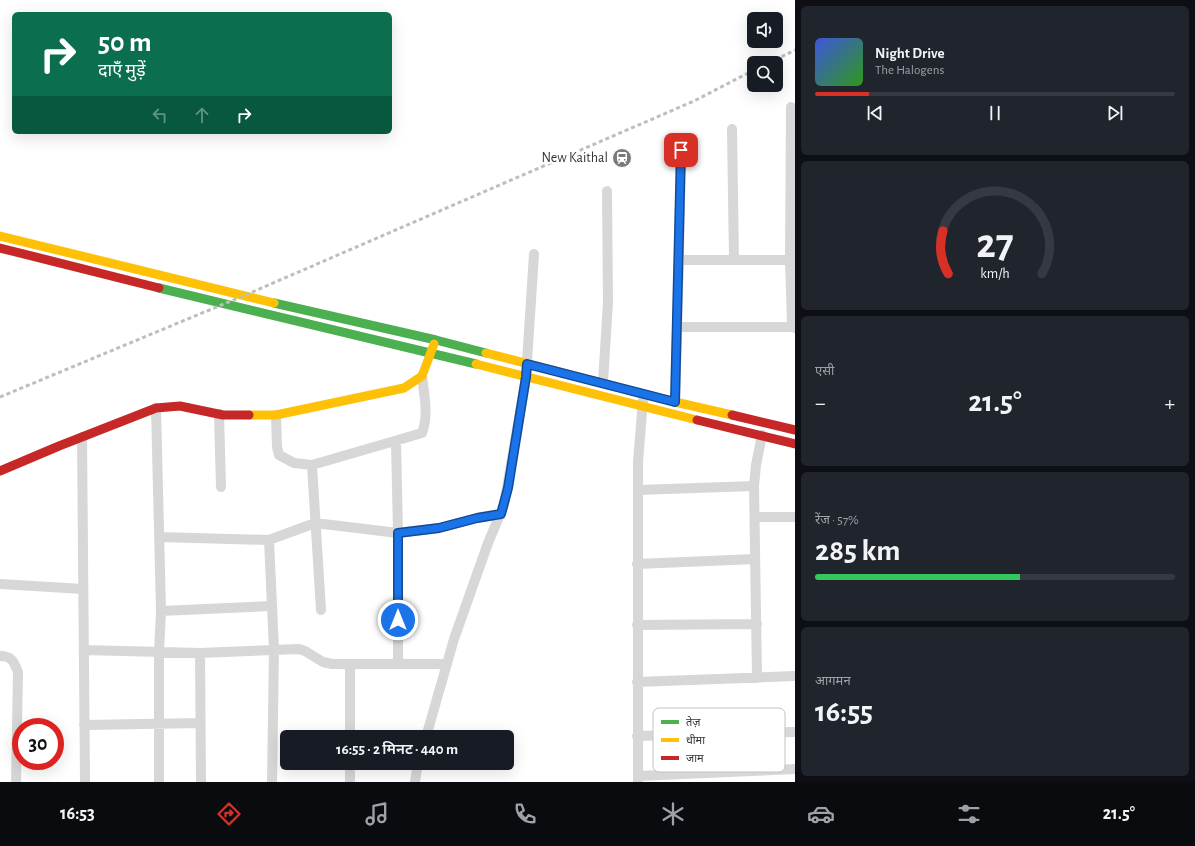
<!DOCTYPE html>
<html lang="hi">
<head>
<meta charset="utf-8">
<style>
  :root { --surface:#171b24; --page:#20242c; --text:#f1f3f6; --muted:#9ea1a6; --line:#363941; --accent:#d93025 }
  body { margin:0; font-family:"Alegreya Sans","Noto Sans Devanagari",sans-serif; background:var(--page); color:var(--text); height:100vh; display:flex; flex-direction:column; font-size:15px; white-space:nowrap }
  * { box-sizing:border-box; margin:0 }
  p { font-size:13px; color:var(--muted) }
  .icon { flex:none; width:22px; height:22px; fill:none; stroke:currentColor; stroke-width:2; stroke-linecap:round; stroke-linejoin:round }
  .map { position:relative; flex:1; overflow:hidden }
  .details { display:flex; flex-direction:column; gap:6px; padding:6px; background:#0d0f14; width:400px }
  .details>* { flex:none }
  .top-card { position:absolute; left:12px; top:12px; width:380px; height:122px; border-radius:6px; box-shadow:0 4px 16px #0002; background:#0b6e4f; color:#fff; overflow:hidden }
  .buttons { position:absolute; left:747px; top:12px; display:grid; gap:8px }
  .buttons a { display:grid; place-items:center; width:36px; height:36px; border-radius:6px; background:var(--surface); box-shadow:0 4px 16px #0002; font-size:20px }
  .speed { position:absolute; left:12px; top:718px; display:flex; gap:8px; font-size:20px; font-weight:700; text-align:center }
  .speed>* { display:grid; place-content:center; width:52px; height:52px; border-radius:50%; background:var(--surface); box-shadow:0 4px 16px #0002; line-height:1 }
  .speed .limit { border:6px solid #d22; background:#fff; color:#111 }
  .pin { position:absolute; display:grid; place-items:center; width:34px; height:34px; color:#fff; margin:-17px; border-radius:8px; box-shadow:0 2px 6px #0006 }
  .me { position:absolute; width:44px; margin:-22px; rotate:0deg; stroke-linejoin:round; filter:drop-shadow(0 0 3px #0008) }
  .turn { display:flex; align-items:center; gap:14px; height:84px; padding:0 20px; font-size:18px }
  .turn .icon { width:52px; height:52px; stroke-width:2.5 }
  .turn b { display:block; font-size:28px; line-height:34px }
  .lanes { display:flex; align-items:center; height:38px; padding:0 20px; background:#0003; justify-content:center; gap:20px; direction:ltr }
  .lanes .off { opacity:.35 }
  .big { font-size:30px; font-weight:600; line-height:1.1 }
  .details .widget { flex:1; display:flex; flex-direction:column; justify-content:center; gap:6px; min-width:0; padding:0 14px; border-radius:6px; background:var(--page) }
  .details .dial { align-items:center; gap:0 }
  .dial svg { height:104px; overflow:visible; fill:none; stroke:var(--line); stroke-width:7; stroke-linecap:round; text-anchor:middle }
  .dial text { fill:var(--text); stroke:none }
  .song { display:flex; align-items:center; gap:12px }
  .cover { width:48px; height:48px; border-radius:6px; background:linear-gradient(135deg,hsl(230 70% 55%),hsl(110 70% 35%)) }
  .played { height:4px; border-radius:2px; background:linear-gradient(90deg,var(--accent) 15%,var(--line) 15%) }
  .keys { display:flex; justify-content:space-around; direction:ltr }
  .heat { display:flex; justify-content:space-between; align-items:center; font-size:22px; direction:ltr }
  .charge { height:6px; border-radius:3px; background:linear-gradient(90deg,#34c759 57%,var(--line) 0) }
  .trip { position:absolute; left:280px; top:730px; width:234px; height:40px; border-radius:6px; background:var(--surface); box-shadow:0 4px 16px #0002; font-weight:600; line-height:40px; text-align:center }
  .tabs { display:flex; height:64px; justify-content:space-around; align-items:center; background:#090b0e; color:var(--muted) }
  .tabs .icon { width:28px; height:28px }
  .tabs .active { color:var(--accent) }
  .tabs b { font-size:18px; color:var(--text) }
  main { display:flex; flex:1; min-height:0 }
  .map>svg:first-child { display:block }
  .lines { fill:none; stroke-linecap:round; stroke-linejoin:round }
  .street { stroke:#d7d7d7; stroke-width:10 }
  .fast { stroke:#4caf50; stroke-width:9 }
  .slow { stroke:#ffc107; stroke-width:9 }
  .jam { stroke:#c62828; stroke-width:9 }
  .rail { stroke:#bebebe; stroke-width:3; stroke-dasharray:4 3; stroke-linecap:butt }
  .route-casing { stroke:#114b97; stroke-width:10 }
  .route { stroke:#1a73e8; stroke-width:7 }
  .labels { text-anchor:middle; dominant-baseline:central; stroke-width:4; stroke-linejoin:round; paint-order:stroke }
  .poi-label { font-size:14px; fill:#333; stroke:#fff; text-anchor:end }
  .key { fill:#fff; stroke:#c2c2c2; stroke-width:1 }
  .key-label { font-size:11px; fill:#333 }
</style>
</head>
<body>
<main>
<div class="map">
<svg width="795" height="782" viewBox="0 0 795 782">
  <rect width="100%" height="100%" fill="#fff"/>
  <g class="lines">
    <path class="street" d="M 791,107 L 790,260 L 792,324 L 795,328
      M 732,129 L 734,260
      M 679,260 L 681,149
      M 678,327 L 794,327
      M 603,382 L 608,302 L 607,191
      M 675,402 L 679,260 L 790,260
      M 156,408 L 161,611 L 159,652 L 159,782
      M 219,414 L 221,487
      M 276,415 L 277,447 L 279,455 L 294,463 L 312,465 L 422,433 C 429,415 424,395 422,376
      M 82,437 L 85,782
      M 396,441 L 398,533 L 439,528 L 477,518 L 501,514
      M 312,465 L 321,610
      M 638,490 L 754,486
      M 755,517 L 795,517
      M 159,537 L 269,540 L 315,523 L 398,533 L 398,664
      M 269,540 L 274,650 L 272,782
      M 637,564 L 755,559
      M 0,584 L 83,589
      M 161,611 L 272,606
      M 637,625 L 757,624
      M 84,650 L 200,653 L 299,649 L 305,651 L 323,662 L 332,664 L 447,664
      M 200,653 L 201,782
      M 0,656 C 12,656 14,662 18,672 L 16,782
      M 757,678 L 754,486 L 756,465 L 762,435
      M 637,682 L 795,676
      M 84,725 L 200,723
      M 637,736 L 795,732
      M 350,737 L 350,664
      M 426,737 L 454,639 L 488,543 L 504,505 L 526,377 L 534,254
      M 638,776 L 795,769
      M 350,782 L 350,763
      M 415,782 L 418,763
      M 638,782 L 638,462 L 643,400"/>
    <path class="fast" d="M 159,288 L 476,364
      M 274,303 L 436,340 L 486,353"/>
    <path class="slow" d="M 0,236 L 274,303
      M 486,353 L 675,402 L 732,415
      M 476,364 L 697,420
      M 249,415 L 276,415 L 404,388 L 422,376 L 434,344"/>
    <path class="jam" d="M 0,248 L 159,288
      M 732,415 L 795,430
      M 697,420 L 795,444
      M 0,471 L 59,446 L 156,408 L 180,406 L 223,415 L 249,415"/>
    <path class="rail" d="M 769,63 L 795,50
      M 0,397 L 243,296 L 694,101 L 754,70"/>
  </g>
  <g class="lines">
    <g class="route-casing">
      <path id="route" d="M 398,620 L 398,533 L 439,528 L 477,518 L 501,514 L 508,488 L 526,377 L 527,364 L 675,402 L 681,150"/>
    </g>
    <use href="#route" class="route"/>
  </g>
  <defs>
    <g id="station-disc" transform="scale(1)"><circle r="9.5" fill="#7a7a7a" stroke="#fff"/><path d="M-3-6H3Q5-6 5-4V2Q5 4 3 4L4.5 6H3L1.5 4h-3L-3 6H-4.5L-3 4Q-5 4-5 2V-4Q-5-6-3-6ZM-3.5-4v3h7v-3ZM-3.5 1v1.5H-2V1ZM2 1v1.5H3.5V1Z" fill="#fff"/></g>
  </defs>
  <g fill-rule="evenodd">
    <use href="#station-disc" x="622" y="158"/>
  </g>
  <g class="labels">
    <g class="poi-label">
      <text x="608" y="158">New Kaithal</text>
    </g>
  </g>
  <rect x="653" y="708" width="132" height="64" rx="6" class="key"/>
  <rect x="661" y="720" width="18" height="4" fill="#4caf50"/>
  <rect x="661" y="738" width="18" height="4" fill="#ffc107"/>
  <rect x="661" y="756" width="18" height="4" fill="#c62828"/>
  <g class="key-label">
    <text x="686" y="726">तेज़</text>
    <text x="686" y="744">धीमा</text>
    <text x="686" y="762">जाम</text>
  </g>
</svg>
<div class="buttons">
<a><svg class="icon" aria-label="sound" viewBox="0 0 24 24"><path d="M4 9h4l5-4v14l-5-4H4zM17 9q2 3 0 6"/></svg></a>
<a><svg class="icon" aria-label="search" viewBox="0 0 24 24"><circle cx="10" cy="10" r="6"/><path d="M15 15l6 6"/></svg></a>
</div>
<div class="speed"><div class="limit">30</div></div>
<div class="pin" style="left:681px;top:150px;background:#d93025"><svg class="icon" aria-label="arrive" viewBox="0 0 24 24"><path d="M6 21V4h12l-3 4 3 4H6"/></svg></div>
<svg class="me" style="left:398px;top:620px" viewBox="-20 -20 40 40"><circle r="17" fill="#1a73e8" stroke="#fff" stroke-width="3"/><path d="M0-11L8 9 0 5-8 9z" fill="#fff"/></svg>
<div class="trip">16:55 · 2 मिनट · 440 m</div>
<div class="top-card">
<div class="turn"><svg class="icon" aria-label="right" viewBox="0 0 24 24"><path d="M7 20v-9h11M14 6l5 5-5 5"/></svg><div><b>50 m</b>दाएँ मुड़ें</div></div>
<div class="lanes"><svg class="icon off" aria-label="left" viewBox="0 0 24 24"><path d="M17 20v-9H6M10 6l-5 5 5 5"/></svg><svg class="icon off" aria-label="ahead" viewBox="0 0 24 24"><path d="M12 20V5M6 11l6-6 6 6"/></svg><svg class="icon" aria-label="right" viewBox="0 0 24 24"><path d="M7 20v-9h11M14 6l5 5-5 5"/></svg></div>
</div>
</div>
<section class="details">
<div class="widget">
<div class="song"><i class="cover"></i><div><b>Night Drive</b><p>The Halogens</p></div></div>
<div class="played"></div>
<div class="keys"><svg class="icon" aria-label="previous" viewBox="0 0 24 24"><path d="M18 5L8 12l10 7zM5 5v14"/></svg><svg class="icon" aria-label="pause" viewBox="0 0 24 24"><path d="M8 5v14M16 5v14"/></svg><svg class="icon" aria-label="next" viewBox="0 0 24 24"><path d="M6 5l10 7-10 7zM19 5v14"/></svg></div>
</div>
<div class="widget dial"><svg viewBox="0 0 100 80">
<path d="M14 69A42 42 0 1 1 86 69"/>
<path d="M14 69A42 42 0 0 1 10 36" stroke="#d93025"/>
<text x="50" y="56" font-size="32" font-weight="700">27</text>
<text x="50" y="72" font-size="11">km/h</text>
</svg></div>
<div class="widget"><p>एसी</p>
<div class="heat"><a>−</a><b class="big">21.5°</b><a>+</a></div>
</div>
<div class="widget"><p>रेंज · 57%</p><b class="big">285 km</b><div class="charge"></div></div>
<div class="widget"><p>आगमन</p><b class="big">16:55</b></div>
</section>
</main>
<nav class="tabs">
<b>16:53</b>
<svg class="icon active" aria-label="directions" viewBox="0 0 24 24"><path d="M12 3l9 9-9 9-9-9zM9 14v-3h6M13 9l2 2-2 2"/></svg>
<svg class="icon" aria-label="music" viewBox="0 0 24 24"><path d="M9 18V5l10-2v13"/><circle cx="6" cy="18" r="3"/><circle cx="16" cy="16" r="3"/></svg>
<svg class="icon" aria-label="phone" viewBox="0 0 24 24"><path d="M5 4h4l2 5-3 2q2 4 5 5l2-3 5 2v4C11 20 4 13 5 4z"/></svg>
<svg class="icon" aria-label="climate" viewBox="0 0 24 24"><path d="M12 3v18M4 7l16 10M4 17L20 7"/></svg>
<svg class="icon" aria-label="car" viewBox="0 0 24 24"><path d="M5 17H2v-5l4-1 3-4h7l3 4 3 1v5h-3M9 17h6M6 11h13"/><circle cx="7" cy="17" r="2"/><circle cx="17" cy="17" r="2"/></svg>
<svg class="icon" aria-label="filters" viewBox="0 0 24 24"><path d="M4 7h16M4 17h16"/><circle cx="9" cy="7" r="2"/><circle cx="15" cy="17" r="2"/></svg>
<b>21.5°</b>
</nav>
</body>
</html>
